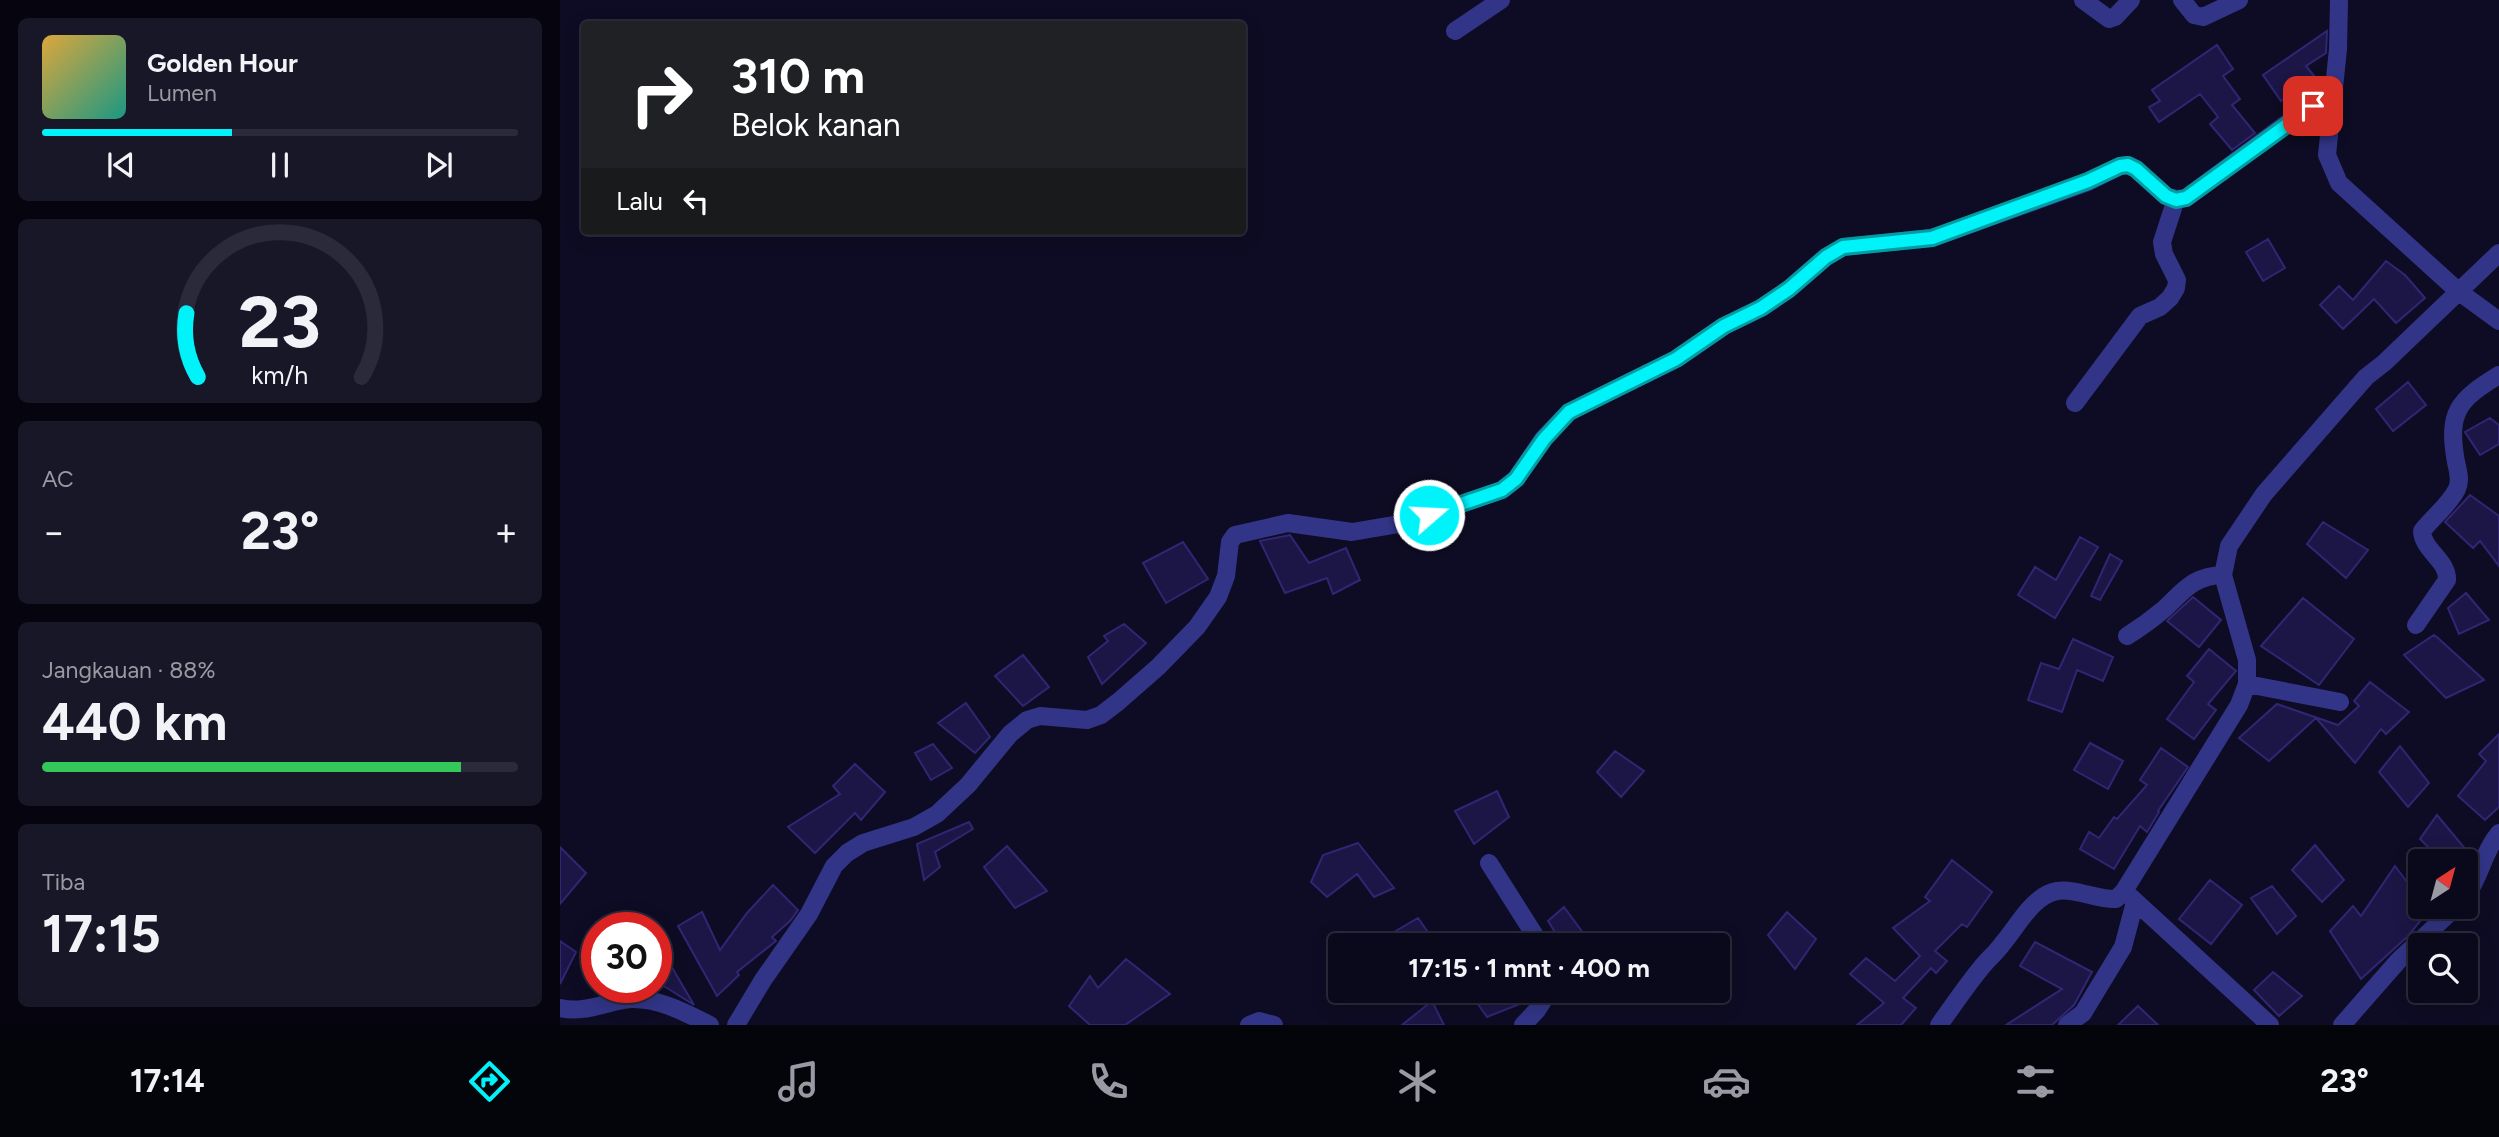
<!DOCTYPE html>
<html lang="id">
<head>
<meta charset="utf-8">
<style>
  :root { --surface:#0a091b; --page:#181728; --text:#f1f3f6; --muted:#999aa3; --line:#2a2a3a; --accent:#00f3f9 }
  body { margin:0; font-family:Figtree,sans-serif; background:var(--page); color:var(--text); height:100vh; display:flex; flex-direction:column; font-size:26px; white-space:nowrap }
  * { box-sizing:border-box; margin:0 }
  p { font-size:23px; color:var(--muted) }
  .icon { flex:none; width:38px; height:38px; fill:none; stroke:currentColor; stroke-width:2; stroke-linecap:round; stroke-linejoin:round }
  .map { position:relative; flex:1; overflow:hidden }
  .panel { display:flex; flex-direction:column; gap:18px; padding:18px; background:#06050f; width:560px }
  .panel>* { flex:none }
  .guide { position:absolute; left:21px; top:21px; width:665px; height:214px; border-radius:7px; box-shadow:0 4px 18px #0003,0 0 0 2px var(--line); background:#202124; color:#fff; overflow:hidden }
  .needle { width:46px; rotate:36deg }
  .fabs { position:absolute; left:1848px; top:849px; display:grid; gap:14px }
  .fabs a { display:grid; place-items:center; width:70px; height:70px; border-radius:7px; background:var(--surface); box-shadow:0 4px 18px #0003,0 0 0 2px var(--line); font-size:35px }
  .speed { position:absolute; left:21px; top:912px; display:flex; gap:14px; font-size:35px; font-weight:700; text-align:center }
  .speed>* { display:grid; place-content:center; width:91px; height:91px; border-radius:50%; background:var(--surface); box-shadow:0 4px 18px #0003,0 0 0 2px var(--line); line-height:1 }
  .speed .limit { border:10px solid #d22; background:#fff; color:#111 }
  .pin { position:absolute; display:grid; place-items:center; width:60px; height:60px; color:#fff; margin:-30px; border-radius:14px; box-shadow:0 4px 10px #0006 }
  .me { position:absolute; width:77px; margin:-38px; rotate:71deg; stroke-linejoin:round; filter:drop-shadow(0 0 5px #0008) }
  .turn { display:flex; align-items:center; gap:24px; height:147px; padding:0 35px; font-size:32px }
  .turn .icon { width:91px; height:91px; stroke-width:2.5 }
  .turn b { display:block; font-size:49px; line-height:60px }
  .then { display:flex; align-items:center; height:66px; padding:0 35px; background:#0003; gap:14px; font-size:26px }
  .big { font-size:52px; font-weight:700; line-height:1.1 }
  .panel .card { flex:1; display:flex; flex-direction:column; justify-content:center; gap:10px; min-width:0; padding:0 24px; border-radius:10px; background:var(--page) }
  .panel .dial { align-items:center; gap:0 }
  .dial svg { height:182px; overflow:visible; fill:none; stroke:var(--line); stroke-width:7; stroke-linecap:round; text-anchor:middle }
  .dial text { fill:var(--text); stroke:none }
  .song { display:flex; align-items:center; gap:21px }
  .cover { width:84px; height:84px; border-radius:10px; background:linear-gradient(135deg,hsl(40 70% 55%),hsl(170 70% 35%)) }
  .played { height:7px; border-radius:4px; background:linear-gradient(90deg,var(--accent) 40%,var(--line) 40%) }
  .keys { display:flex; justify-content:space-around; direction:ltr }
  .heat { display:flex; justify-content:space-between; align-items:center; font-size:38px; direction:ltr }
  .charge { height:10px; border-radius:5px; background:linear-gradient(90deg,#34c759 88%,var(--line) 0) }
  .trip { position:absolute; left:768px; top:933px; width:402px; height:70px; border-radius:7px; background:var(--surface); box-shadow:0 4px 18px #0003,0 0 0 2px var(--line); font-weight:700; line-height:70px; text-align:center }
  .tab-bar { display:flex; height:112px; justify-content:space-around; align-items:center; background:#04040b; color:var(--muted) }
  .tab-bar .icon { width:49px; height:49px }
  .tab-bar .current { color:var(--accent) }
  .tab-bar b { font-size:32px; color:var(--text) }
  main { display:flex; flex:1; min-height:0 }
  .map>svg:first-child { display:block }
  .building { fill:#1c1646; stroke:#302674; stroke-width:2 }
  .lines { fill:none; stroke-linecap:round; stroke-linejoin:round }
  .minor { stroke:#323587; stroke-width:18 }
  .route-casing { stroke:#009ea2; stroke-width:18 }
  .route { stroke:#00f3f9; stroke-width:12 }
</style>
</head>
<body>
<main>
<section class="panel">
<div class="card">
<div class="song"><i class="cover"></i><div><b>Golden Hour</b><p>Lumen</p></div></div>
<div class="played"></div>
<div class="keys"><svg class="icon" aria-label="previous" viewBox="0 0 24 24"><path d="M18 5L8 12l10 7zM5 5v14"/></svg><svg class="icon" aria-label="pause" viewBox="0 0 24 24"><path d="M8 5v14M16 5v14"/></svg><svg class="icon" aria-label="next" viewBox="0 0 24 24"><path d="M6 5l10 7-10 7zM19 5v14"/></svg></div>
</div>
<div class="card dial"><svg viewBox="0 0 100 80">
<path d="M14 69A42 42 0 1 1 86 69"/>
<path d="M14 69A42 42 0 0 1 9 41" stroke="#00f3f9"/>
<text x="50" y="56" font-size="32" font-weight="700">23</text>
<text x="50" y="72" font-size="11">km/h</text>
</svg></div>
<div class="card"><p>AC</p>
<div class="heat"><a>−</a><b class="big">23°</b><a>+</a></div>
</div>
<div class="card"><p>Jangkauan · 88%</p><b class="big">440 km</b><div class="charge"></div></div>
<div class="card"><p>Tiba</p><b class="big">17:15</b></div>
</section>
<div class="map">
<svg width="1939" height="1025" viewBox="0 0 1939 1025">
  <rect width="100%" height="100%" fill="#0e0c24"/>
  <path class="building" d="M 1767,31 L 1766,53 L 1746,66 L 1755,77 L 1721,101 L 1703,75 Z
    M 1657,45 L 1673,69 L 1663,76 L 1680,99 L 1672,105 L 1695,133 L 1672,150 L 1650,124 L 1658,117 L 1640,94 L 1599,122 L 1589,107 L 1600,101 L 1592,90 Z
    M 1708,239 L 1725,268 L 1703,281 L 1686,252 Z
    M 1826,261 L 1845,275 L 1865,298 L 1836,323 L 1814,299 L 1783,329 L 1760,305 L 1779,286 L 1793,300 Z
    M 1848,382 L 1866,405 L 1833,431 L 1816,409 Z
    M 1930,418 L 1939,425 L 1939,444 L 1920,455 L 1905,432 Z
    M 1910,495 L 1939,516 L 1939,566 L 1920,541 L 1913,548 L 1885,522 Z
    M 1763,522 L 1808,550 L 1786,578 L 1747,544 Z
    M 730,535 L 749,563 L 786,548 L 800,580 L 773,594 L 767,578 L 725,593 L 700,541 Z
    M 1520,537 L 1538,547 L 1495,618 L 1458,595 L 1475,567 L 1496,580 Z
    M 623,542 L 648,579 L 606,603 L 583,563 Z
    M 1550,554 L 1562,561 L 1540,600 L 1531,596 Z
    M 1906,593 L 1929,620 L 1899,634 L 1888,608 Z
    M 1633,597 L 1661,620 L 1639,647 L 1607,621 Z
    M 1743,598 L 1794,639 L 1759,685 L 1701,646 Z
    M 564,624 L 586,643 L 542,684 L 528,657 L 548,641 L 544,636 Z
    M 1874,635 L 1878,638 L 1924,680 L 1886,698 L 1844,655 Z
    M 1513,639 L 1553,657 L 1543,681 L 1517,670 L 1502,712 L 1468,700 L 1481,663 L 1499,669 Z
    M 1649,649 L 1676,671 L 1648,704 L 1656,710 L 1634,739 L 1607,719 L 1634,682 L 1627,676 Z
    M 463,655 L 489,687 L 463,706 L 435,676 Z
    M 1810,682 L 1849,712 L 1826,734 L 1821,729 L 1795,763 L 1756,718 L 1709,761 L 1679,738 L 1717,704 L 1778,725 L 1799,706 L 1794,701 Z
    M 406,703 L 430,737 L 415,753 L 378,723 Z
    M 1939,734 L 1939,807 L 1925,820 L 1898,796 L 1926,761 L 1919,754 Z
    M 1530,743 L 1563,761 L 1548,789 L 1514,770 Z
    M 373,744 L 392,768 L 371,780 L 355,753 Z
    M 1840,746 L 1869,783 L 1848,807 L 1819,772 Z
    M 1601,748 L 1628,767 L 1598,811 L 1599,812 L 1587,832 L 1580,826 L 1554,869 L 1520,849 L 1529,832 L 1539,838 L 1554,817 L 1557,819 L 1587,785 L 1580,780 Z
    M 1055,751 L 1084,771 L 1061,797 L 1037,772 Z
    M 295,764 L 325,792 L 301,820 L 295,813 L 255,853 L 228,827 L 280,794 L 273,786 Z
    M 937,791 L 949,817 L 914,844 L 895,811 Z
    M 1877,815 L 1907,851 L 1890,861 L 1882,861 L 1860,839 Z
    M 409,822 L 413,829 L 375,852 L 380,867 L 364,880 L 357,844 Z
    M 798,843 L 834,888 L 814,897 L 797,874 L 767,897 L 751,882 L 763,855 Z
    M 1755,845 L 1784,880 L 1762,902 L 1732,870 Z
    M 447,846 L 487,891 L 455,908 L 424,867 Z
    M 0,847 L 26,873 L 0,904 Z
    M 1392,860 L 1432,892 L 1407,927 L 1402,924 L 1375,951 L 1387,961 L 1376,973 L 1371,968 L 1343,998 L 1356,1008 L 1341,1025 L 1297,1025 L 1324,1003 L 1290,974 L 1306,958 L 1335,981 L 1360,956 L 1333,928 L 1370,901 L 1365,897 Z
    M 1835,866 L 1860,899 L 1860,906 L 1866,906 L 1869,910 L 1848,936 L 1801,979 L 1770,931 L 1793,906 L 1801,916 Z
    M 1650,880 L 1682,905 L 1651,944 L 1619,919 Z
    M 213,885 L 238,910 L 230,921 L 212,937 L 216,941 L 177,972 L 179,975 L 157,996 L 118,926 L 142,912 L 160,950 L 187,913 Z
    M 1712,886 L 1736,916 L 1717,934 L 1691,898 Z
    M 1004,907 L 1032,945 L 1003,945 L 988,921 Z
    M 1227,912 L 1256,939 L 1235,969 L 1208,935 Z
    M 858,918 L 877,945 L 843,945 L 834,932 Z
    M 96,940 L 134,1005 L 96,981 Z
    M 0,941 L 16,952 L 0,984 Z
    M 1475,942 L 1532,972 L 1514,1005 L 1492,1025 L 1446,1025 L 1502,989 L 1460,966 Z
    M 566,959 L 610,994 L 565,1025 L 530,1025 L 509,1006 L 530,976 L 538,988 Z
    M 1713,972 L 1742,996 L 1719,1016 L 1694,990 Z
    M 908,990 L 950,990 L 962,1003 L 927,1017 Z
    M 872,1001 L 884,1025 L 842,1025 Z
    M 1578,1006 L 1598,1025 L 1558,1025 Z"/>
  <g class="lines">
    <path class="minor" d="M 1523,0 L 1549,19 L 1555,17 L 1571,0
      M 1622,0 L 1634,15 L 1643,17 L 1679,0
      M 1779,0 L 1778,49 L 1767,155 L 1779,183 L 1898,291 L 1939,321
      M 895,31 L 941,0
      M 1515,403 L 1580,316 L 1600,307 L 1610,298 L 1616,288 L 1617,280 L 1604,254 L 1602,242 L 1616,199
      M 1856,625 L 1887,580 C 1888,560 1863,551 1862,531 C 1873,517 1889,505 1897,489 C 1901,480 1898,471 1896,462 C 1887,412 1898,400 1939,375
      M 1567,636 C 1580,628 1591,620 1603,610 C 1624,591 1632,576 1663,575
      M 1687,684 L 1780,702
      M 929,863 L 981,945
      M 1564,891 L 1710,1025
      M 1906,896 C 1921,876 1923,852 1939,833
      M 0,1008 C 25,1014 47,1001 71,999 C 99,998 126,1013 150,1025
      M 176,1025 L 203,980 L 249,914 L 274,866 L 287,853 L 303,843 L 354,827 L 377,814 L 408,785 L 450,734 L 467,720 L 480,716 L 527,720 L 541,715 L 558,702 L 598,667 L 637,627 L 658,597 L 666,576 L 670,542 L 675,535 L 728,523 L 792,532 L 845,523 L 942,490 L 956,479 L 983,439 L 1009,412 L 1116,359 L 1164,326 L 1201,308 L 1229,289 L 1266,257 L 1283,247 L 1372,238 L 1528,182 L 1560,166 L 1568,165 L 1576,169 L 1606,196 L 1616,199 L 1626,198 L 1734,118 L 1772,94
      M 689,1025 L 699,1021 L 714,1025
      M 963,1025 L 977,1010 L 990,990
      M 1379,1025 C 1393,1006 1406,986 1421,968 C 1428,959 1437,952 1443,943 C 1457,927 1473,895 1497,891 C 1516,888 1537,900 1556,899 L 1564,891 L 1679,705 L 1687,684 L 1687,660 L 1663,575 L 1669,546 L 1704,494 L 1806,377 L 1824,363 L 1939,253
      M 1507,1025 L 1523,1013 L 1563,947 L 1575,902
      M 1782,1025 L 1839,960 L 1897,906"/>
  </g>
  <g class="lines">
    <g class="route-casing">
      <path id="route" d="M 869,515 L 942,490 L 956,479 L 984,439 L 1009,412 L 1116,359 L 1164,326 L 1201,308 L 1229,289 L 1266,257 L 1283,247 L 1372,238 L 1528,181 L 1560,166 L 1568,165 L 1576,169 L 1606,196 L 1616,200 L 1626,198 L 1753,106"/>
    </g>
    <use href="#route" class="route"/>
  </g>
</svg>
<div class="fabs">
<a><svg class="needle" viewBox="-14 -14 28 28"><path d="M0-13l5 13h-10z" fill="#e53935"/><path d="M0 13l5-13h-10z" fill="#999aa3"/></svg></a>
<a><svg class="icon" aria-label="search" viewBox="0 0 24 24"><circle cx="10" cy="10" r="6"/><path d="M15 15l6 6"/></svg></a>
</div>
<div class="speed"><div class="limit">30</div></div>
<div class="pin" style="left:1753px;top:106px;background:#d93025"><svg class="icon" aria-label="arrive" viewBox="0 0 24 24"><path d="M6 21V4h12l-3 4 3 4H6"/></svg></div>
<svg class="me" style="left:869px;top:515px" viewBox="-20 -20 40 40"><circle r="17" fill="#00f3f9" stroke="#fff" stroke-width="3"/><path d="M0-11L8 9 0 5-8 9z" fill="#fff"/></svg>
<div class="trip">17:15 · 1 mnt · 400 m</div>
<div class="guide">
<div class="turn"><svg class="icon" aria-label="right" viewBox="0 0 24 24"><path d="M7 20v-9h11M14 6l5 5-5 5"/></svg><div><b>310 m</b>Belok kanan</div></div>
<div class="then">Lalu<svg class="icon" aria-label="left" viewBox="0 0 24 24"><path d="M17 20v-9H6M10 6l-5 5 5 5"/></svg></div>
</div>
</div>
</main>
<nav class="tab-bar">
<b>17:14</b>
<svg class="icon current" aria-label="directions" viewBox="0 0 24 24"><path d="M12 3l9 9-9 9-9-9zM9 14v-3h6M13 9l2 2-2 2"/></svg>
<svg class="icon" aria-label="music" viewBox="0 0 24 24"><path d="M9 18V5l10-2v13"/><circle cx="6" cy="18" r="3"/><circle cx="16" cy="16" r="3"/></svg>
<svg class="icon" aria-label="phone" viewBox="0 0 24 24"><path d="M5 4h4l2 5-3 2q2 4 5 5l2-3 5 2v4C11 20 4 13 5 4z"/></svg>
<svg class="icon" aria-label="climate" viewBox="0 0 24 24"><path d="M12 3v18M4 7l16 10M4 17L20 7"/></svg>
<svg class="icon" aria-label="car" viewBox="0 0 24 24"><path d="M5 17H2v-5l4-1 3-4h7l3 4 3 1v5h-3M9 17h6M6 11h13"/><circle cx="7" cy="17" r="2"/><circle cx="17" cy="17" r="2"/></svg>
<svg class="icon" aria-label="filters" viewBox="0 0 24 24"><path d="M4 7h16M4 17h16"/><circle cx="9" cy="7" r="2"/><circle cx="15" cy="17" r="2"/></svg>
<b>23°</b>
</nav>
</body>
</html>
